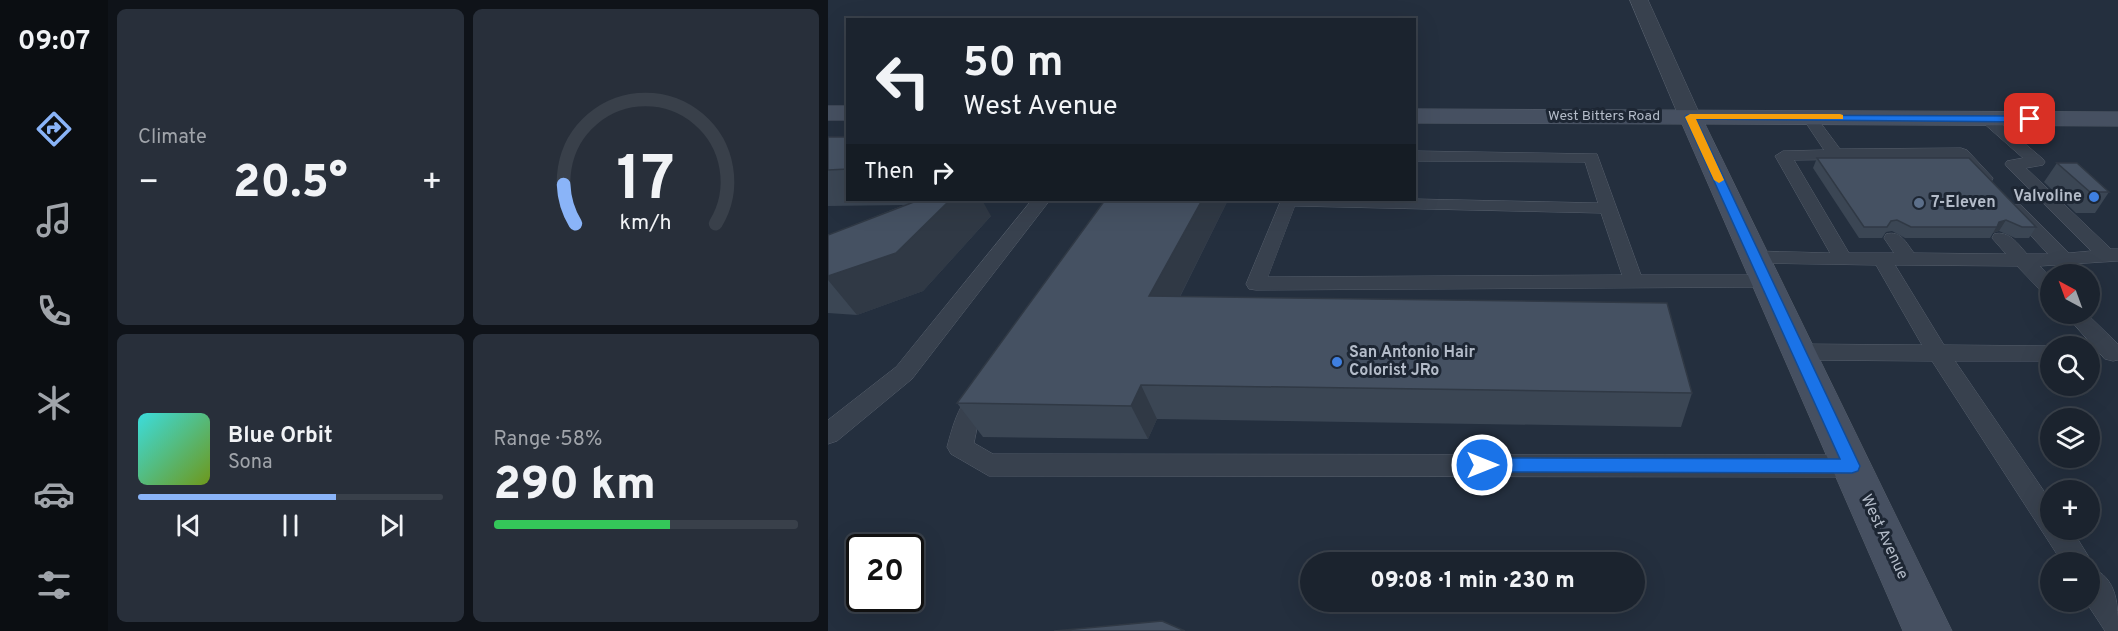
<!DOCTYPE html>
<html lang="en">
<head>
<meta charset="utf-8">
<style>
  :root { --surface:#1b232e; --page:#282f3a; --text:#f1f3f6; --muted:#a0a4aa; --line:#39404a; --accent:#8ab4f8 }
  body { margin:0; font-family:Overpass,sans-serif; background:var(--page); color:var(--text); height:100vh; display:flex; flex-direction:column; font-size:22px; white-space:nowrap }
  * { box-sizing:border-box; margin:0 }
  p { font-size:20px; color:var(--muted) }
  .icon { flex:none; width:33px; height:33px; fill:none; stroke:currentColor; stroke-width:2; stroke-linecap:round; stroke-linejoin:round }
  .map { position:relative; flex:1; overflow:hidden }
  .panel { display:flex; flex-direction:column; gap:9px; padding:9px; background:#0f1319; width:720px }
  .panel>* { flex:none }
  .hud { position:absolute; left:18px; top:18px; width:570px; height:183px; border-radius:0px; box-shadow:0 6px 24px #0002,0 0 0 2px var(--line); background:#1b232e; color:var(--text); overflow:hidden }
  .needle { width:39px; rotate:319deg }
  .buttons { position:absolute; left:1212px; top:264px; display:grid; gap:12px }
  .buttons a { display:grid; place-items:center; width:60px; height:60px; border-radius:50%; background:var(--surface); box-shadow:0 6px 24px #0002,0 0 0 2px var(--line); font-size:30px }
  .speed { position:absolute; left:18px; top:534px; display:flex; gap:12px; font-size:30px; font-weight:700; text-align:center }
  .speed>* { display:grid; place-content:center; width:78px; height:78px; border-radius:50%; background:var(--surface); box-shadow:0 6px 24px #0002,0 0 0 2px var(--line); line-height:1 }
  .speed .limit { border:3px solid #111; border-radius:9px; background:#fff; color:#111 }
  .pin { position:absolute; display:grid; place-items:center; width:51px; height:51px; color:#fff; margin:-26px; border-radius:12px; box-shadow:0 3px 9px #0006 }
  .me { position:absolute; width:66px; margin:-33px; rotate:90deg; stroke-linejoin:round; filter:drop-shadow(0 0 4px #0008) }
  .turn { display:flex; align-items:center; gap:21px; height:126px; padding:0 18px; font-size:27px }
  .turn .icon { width:78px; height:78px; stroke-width:2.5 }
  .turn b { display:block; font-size:42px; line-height:51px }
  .then { display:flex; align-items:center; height:57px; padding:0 18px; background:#0003; gap:12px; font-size:22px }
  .big { font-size:45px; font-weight:800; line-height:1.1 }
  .panel .widget { flex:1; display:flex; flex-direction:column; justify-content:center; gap:9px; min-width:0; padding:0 21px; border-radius:9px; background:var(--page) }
  .panel .dial { align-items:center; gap:0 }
  .dial svg { height:156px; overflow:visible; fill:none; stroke:var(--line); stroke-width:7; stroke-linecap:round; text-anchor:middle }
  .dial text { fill:var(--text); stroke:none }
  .song { display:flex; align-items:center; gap:18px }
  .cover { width:72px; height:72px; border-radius:9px; background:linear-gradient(135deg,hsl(180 70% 55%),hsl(80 70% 35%)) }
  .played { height:6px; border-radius:3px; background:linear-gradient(90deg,var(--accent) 65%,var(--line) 65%) }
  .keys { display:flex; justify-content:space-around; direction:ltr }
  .heat { display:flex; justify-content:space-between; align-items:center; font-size:33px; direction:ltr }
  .charge { height:9px; border-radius:4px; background:linear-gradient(90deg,#34c759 58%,var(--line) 0) }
  .panel .tiles { flex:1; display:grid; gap:9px; grid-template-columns:repeat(2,1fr) }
  .trip { position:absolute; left:472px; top:552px; width:345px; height:60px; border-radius:30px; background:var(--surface); box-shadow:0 6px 24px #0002,0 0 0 2px var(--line); font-weight:800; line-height:60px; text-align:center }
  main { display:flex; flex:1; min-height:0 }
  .dock { display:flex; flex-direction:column; width:108px; justify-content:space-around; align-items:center; background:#0b0e12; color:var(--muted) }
  .dock .icon { width:42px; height:42px }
  .dock .current { color:var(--accent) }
  .dock b { font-size:27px; color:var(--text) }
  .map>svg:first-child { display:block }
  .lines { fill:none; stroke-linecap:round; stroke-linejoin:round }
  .service-casing { stroke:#565f6c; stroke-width:1 }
  .minor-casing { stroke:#565f6c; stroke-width:1 }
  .secondary-casing { stroke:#565f6c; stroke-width:1 }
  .service { fill:#38414e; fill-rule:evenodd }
  .minor { fill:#38414e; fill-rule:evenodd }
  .secondary { fill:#465061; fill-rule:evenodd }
  .wall { fill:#3b4654 }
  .shaded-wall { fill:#303945 }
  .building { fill:#455162; stroke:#303945; stroke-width:1.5 }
  .route { fill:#1a73e8; stroke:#114b97; stroke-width:1.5 }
  .slow { fill:#f59e0b }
  .shop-dot { fill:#3f7fe0; stroke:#1d2633; stroke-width:2 }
  .service-dot { fill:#5c6f8a; stroke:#1d2633; stroke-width:2 }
  .labels { text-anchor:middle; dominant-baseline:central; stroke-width:6; stroke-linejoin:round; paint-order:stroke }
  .far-street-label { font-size:14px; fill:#b4bcc9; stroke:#1d2633 }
  .poi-label { font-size:16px; font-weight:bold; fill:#b4bcc9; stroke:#1d2633; text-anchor:start }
  .street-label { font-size:16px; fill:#b4bcc9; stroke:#1d2633 }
</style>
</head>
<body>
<main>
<nav class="dock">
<b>09:07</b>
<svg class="icon current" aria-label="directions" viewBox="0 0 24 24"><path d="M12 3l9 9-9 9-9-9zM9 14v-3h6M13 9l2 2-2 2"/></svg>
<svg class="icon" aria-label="music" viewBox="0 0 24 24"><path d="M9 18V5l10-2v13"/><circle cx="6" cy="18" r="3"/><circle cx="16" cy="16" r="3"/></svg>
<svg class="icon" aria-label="phone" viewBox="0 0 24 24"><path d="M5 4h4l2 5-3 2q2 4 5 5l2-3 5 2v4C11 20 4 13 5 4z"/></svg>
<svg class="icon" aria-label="climate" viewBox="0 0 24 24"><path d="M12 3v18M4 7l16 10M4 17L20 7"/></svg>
<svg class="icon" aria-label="car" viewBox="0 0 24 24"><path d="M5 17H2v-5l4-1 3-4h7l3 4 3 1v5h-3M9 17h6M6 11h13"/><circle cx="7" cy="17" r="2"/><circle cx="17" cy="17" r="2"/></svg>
<svg class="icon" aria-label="filters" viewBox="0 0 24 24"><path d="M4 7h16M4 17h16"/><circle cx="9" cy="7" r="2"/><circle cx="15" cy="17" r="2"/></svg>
</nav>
<section class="panel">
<div class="tiles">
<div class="widget"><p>Climate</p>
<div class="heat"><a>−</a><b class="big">20.5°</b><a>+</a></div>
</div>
<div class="widget dial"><svg viewBox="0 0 100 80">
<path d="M14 69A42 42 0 1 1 86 69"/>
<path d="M14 69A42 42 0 0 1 8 49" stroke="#8ab4f8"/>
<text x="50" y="56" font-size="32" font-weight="700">17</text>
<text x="50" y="72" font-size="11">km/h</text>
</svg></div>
<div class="widget">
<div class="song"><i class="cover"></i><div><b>Blue Orbit</b><p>Sona</p></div></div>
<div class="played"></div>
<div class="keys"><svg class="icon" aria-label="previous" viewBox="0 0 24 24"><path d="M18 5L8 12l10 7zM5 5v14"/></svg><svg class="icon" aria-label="pause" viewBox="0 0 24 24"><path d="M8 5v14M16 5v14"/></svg><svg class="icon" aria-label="next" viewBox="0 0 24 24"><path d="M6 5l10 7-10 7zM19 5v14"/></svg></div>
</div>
<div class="widget"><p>Range · 58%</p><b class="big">290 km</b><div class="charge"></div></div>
</div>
</section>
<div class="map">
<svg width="1290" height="631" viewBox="0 0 1290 631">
  <rect width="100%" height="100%" fill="#242f3e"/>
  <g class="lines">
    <g class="service-casing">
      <path id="service" d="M 981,113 L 986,114 L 1012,149 L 1133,148 L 1139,150 L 1165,178 L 1163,182 L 1151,182 L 1129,158 L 966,160 L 1021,253 L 1066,253 L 1056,238 L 1058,234 C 1073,230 1078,243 1086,253 L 1178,254 L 1164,238 L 1166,234 C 1181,230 1190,244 1199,254 L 1220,254 L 1178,209 L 1181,205 L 1193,205 L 1241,253 L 1263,251 L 1179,167 L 1177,164 L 1179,161 L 1195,158 L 1153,121 L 1151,118 L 1158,114 L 1163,115 L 1215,159 L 1217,162 L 1215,165 L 1198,168 L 1283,249 L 1290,249 L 1290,261 L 1212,266 L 1222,277 L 1222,295 L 1215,293 L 1189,266 L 1067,265 L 1116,345 L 1227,346 L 1222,346 L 1222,361 L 1127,361 L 1222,500 L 1222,530 L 1244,530 L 1264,562 L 1262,567 C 1290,578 1290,605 1290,631 L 1277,631 L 1258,602 L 1262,602 L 1262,562 L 1234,562 L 1104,361 L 971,360 L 963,358 L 960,352 L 963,346 L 971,344 L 1094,345 L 1048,265 L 927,263 L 920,261 L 917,257 L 920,253 L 927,251 L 1002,253 L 947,156 L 955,151 L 996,150 L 974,117 Z
        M 586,151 L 769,154 L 813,275 L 938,275 L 945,276 L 948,281 L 945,286 L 938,287 L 428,290 L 421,289 L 418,284 L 453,200 L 586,199 L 770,203 L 757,162 L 586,161 ZM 467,206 L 773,213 L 794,275 L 440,277 Z
        M 204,200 L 222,200 L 84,379 L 9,441 L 0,444 L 0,420 L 68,367 Z
        M 1237,314 L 1259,314 L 1290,344 L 1290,360 L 1285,361 L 1277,359 Z
        M 155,387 L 163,390 L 167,396 L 150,423 L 146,443 L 165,454 L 1024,455 L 1033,458 L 1037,466 L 1033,474 L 1024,477 L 161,476 L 123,454 L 119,447 C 125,426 132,394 155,387 Z"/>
    </g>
    <g class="minor-casing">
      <path id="minor" d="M 802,0 L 820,0 L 873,117 L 870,122 L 862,124 L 854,122 L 851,117 Z"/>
    </g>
    <g class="secondary-casing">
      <path id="secondary" d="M 0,106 L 20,106 L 20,120 L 0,120 Z
        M 586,109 L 1290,112 L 1290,126 L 877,124 L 1124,631 L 1075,631 L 854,124 L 586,123 Z"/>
    </g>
    <use href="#service" class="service"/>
    <use href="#minor" class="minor"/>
    <use href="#secondary" class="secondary"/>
  </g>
  <path class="wall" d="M 0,137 L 20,137 L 20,200 L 88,200 L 86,201 L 163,216 L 95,291 L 29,315 L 0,313 L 0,235 L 76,205 L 0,206 Z
    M 989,158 L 1208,227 L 1201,238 L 1187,238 L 1171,231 L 1165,233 L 1162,238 L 1077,238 L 1064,231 L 1058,232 L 1054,238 L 1031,238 L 985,168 Z
    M 1229,163 L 1281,192 L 1267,213 L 1248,213 L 1216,182 Z
    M 277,200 L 400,200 L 352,297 L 864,393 L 853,427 L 329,419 L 320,439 L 155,437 L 129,403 Z"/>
  <path class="shaded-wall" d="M 78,200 L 88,200 L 82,205 Z
    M 122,200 L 154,200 L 163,216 L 95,291 L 29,315 L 0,280 L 0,276 Z
    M 374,200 L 400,200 L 335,330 L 321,296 Z
    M 1178,220 L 1171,231 L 1165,233 L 1171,222 Z
    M 313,385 L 329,419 L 320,439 L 303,406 Z"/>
  <path class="building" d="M 0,137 L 20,137 L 20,169 L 0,170 Z
    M 989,158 L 1141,158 L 1208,227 L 1194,227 L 1178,220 L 1171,222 L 1169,227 L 1083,227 L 1069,220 L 1063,221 L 1059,227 L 1036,227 Z
    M 1229,163 L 1249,163 L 1281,192 L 1262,192 Z
    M 91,200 L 122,200 L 68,253 L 0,276 L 0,235 Z
    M 277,200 L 374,200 L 321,296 L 839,303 L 864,393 L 313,385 L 303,406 L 129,403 Z
    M 334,621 L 357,631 L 226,631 Z"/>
  <path class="route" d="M 859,115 L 1202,116 L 1207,119 L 1202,122 L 868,119 L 1032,466 L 1030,471 L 1024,473 L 654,472 L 648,470 L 645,465 L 648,460 L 654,458 L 1012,459 L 857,117 Z"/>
  <path class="slow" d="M 1012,114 L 1015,115 L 1015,119 L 868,119 L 896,180 L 891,183 L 886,180 L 857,117 L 862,114 Z"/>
  <g class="shop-dot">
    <circle cx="1266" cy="197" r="6"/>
    <circle cx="509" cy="362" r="6"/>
  </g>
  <circle class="service-dot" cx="1091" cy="203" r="6"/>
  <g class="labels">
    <g class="far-street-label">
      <text x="776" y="116">West Bitters Road</text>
    </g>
    <g class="poi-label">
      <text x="1254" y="197" text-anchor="end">Valvoline</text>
      <text x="1103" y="203">7-Eleven</text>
      <text x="521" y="353">San Antonio Hair<tspan x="521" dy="18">Colorist JRo</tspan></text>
    </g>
    <g class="street-label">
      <text transform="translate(1056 537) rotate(65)">West Avenue</text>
    </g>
  </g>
</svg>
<div class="buttons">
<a><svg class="needle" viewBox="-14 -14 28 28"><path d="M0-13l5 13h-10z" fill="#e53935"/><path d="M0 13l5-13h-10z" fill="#a0a4aa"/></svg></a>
<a><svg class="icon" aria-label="search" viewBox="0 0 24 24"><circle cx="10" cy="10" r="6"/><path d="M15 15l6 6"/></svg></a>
<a><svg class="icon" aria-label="layers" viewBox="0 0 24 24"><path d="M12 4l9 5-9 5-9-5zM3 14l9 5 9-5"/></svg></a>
<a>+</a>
<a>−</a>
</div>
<div class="speed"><div class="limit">20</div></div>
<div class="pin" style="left:1202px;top:119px;background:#d93025"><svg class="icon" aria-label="arrive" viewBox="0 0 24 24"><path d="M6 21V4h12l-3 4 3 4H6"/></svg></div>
<svg class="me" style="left:654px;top:465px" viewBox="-20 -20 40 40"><circle r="17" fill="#1a73e8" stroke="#fff" stroke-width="3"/><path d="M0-11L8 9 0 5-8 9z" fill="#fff"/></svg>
<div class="trip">09:08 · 1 min · 230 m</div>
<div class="hud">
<div class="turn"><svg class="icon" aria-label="left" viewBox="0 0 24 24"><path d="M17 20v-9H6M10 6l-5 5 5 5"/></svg><div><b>50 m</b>West Avenue</div></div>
<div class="then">Then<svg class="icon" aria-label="right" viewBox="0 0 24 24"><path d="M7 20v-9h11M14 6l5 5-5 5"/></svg></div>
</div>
</div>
</main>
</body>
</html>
